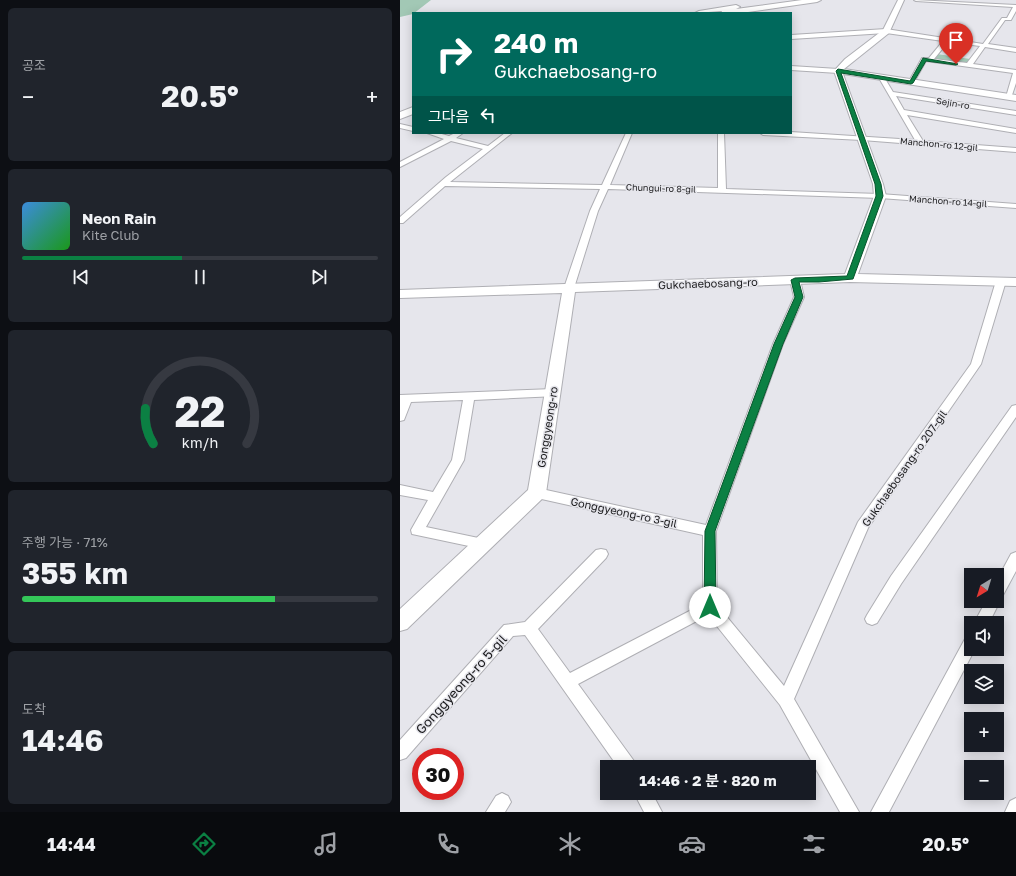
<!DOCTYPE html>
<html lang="ko">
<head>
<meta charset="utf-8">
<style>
  :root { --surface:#171b24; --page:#20242c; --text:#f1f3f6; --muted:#9ea1a6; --line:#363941; --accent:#0b8043 }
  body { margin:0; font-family:"Golos Text","Noto Sans KR",sans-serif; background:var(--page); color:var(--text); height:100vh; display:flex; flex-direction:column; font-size:15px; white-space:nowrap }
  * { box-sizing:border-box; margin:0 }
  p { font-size:13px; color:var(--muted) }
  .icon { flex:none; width:22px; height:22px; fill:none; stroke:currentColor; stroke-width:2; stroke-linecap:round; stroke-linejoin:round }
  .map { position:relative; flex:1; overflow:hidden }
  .details { display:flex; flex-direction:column; gap:8px; padding:8px; background:#0d0f14; width:400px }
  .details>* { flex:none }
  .banner { position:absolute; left:12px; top:12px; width:380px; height:122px; border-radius:0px; box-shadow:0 2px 10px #0003; background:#00695c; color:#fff; overflow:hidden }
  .needle { width:26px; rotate:218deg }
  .fabs { position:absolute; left:564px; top:568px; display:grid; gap:8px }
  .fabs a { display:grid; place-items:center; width:40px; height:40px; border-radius:0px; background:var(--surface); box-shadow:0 2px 10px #0003; font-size:20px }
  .speed { position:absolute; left:12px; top:748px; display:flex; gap:8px; font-size:20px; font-weight:700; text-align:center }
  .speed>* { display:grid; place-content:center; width:52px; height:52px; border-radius:50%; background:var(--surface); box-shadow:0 2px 10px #0003; line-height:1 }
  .speed .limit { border:6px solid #d22; background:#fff; color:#111 }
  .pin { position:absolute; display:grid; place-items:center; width:34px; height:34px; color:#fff; margin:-41px -17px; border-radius:50% 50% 50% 0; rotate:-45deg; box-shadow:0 0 4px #0007 }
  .pin .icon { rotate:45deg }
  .me { position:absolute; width:44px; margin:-22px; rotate:0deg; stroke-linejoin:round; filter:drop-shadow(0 0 3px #0008) }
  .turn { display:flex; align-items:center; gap:14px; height:84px; padding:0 16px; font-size:18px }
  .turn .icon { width:52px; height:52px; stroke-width:2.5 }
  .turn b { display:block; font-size:28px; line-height:34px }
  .then { display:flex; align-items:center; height:38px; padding:0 16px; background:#0003; gap:8px; font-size:15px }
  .big { font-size:30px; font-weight:700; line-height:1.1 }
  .details .card { flex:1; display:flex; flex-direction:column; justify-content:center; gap:6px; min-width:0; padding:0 14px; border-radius:6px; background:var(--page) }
  .details .dial { align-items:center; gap:0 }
  .dial svg { height:104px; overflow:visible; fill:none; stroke:var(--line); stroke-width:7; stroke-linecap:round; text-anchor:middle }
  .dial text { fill:var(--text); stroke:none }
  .song { display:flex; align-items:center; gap:12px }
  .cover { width:48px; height:48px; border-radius:6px; background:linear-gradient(135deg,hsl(210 70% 55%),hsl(120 70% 35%)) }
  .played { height:4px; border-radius:2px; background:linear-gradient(90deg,var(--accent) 45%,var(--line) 45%) }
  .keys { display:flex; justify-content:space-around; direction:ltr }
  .heat { display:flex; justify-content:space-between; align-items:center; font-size:22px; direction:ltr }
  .charge { height:6px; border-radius:3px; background:linear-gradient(90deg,#34c759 71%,var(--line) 0) }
  .trip { position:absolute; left:200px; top:760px; width:216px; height:40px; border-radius:0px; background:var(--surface); box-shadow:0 2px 10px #0003; font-weight:700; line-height:40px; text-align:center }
  .menu { display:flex; height:64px; justify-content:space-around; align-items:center; background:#090b0e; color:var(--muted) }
  .menu .icon { width:28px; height:28px }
  .menu .on { color:var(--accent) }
  .menu b { font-size:18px; color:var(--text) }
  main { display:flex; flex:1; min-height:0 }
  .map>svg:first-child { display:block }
  .green { fill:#a2c8b5 }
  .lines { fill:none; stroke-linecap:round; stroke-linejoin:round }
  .street-casing { stroke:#afafb4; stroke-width:2 }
  .secondary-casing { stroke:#afafb4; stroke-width:2 }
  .primary-casing { stroke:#afafb4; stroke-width:2 }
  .street { fill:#fff; fill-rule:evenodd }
  .secondary { fill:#fff; fill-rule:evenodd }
  .primary { fill:#fff; fill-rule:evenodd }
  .route { fill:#0b8043; stroke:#07532c }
  .labels { text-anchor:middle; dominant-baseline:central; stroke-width:3; stroke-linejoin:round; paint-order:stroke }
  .far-street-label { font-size:9px; fill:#1b1b1d; stroke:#e6e6ec }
  .street-label { font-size:11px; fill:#1b1b1d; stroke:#e6e6ec }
  .near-street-label { font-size:13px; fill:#1b1b1d; stroke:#e6e6ec }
</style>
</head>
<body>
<main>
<section class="details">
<div class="card"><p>공조</p>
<div class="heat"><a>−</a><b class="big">20.5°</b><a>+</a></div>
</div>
<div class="card">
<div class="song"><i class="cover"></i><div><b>Neon Rain</b><p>Kite Club</p></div></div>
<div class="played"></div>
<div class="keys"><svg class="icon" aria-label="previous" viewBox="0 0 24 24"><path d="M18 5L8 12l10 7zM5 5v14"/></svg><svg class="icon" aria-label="pause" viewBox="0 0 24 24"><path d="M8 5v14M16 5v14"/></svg><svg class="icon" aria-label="next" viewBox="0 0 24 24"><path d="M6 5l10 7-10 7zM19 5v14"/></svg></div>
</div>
<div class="card dial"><svg viewBox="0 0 100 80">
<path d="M14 69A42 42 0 1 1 86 69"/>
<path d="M14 69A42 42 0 0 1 8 42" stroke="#0b8043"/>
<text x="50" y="56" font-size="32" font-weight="700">22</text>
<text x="50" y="72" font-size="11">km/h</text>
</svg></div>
<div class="card"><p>주행 가능 · 71%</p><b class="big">355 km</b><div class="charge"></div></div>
<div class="card"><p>도착</p><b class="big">14:46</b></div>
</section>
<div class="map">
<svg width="616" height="812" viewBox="0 0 616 812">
  <rect width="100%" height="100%" fill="#e6e6ec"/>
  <path class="green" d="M 0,0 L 31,0 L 13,14 L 0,17 Z
    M 537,54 L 570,59 L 566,64 L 533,60 Z"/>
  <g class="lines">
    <g class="street-casing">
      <path id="street" d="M 514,0 L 616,5 L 616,11 L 611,20 L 605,20 L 588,44 L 616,48 L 616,52 L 585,47 L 573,64 L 616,70 L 616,83 L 611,98 L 606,97 L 613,73 L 526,61 L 513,84 L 509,84 L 508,83 L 522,58 L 529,58 L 543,41 L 486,33 L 391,39 L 391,35 L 486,29 L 583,44 L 602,18 L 607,18 L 613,7 L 516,1 ZM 548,42 L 580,46 L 567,63 L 534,59 Z
        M 391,66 L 438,69 L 441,71 L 438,73 L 391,70 Z
        M 480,77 L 484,77 L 493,92 L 616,111 L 616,115 L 496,96 L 504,110 L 616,129 L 616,133 L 507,115 L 523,141 L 616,148 L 616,152 L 462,140 L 363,135 L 360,133 L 391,132 L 515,140 L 479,78 Z
        M 0,124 L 13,127 L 13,131 L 0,128 Z
        M 27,133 L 38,133 L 49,136 L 55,133 L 63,133 L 56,138 L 88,146 L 105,133 L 112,133 L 50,182 L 202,185 L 226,133 L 232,133 L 210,185 L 318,188 L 318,133 L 324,133 L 326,189 L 480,194 L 616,204 L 616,208 L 480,198 L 208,189 L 198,211 L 174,288 L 169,291 L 164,288 L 190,211 L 200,189 L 45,186 L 3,223 L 0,223 L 0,217 L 46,177 L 83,149 L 51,141 L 0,167 L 0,162 L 44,139 Z
        M 395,277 L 400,280 L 404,297 L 383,344 L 316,531 L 317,605 L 384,686 L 458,522 L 571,364 L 596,281 L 601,278 L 606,281 L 581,364 L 468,528 L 394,699 L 459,812 L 440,812 L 380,705 L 308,615 L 178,684 L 234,761 L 236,767 L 218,767 L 125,635 L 113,636 L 6,758 L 0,760 L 0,740 L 104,625 L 125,622 L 196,550 L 201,549 L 206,550 L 208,554 L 206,558 L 138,629 L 170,673 L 303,604 L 303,535 L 137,498 L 133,496 L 131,493 L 133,490 L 137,488 L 306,525 L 373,344 L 394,297 L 390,280 Z
        M 153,389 L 157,390 L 158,393 L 157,396 L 74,400 L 64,460 L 26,527 L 88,540 L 90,544 L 88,548 L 83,549 L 12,534 L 11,530 L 28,500 L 0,495 L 0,485 L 33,492 L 52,460 L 63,400 L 11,402 L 4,420 L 0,421 L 0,395 Z
        M 616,405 L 616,417 L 501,584 L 477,623 L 472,625 L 467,623 L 465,619 L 467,615 L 491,576 L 612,406 Z
        M 616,552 L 616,571 L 602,597 L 599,598 L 600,601 L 589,623 L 574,623 L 586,601 L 597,601 L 597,580 L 611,554 Z
        M 571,635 L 571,649 L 575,649 L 489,812 L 471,812 L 566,637 Z
        M 102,793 L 108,796 L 111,802 L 105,812 L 86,812 L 96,796 Z
        M 234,793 L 252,793 L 262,812 L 244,812 Z
        M 616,798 L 616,812 L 605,812 L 610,801 Z"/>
    </g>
    <g class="secondary-casing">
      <path id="secondary" d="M 498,0 L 504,0 L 489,33 L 444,69 L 616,95 L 616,101 L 443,74 L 483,184 L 486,196 L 458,274 L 616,278 L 616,286 L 450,282 L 175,292 L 146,493 L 143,498 L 7,629 L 0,631 L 0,609 L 128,490 L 162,293 L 0,298 L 0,290 L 445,274 L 474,196 L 473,184 L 434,71 L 445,59 L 483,30 Z"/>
    </g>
    <g class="primary-casing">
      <path id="primary" d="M 402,0 L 421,0 L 417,2 L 341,13 L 321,13 L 322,11 L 295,13 L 299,11 L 336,5 L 340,7 L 336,9 Z
        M 13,107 L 13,114 L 0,119 L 0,112 Z"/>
    </g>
    <use href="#street" class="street"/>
    <use href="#secondary" class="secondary"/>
    <use href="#primary" class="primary"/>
  </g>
  <path class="route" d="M 523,58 L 558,64 L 556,65 L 526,61 L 513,83 L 511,84 L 441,73 L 481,184 L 483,196 L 453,279 L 419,282 L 399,282 L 403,297 L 383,344 L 315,531 L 316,607 L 314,610 L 310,612 L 306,610 L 304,607 L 305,531 L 374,344 L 395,297 L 391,280 L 395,278 L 447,276 L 476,196 L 475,184 L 436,71 L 438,69 L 510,81 Z"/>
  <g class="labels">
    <g class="far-street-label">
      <text transform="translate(553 103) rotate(9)">Sejin-ro</text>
      <text transform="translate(539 144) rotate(5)">Manchon-ro 12-gil</text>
      <text transform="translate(261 188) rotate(2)">Chungui-ro 8-gil</text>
      <text transform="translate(548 201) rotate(4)">Manchon-ro 14-gil</text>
    </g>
    <g class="street-label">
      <text transform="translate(308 283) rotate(-2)">Gukchaebosang-ro</text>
      <text transform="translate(147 427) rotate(-81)">Gonggyeong-ro</text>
      <text transform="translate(504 468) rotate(-55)">Gukchaebosang-ro 207-gil</text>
      <text transform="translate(224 512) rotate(12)">Gonggyeong-ro 3-gil</text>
    </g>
    <g class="near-street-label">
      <text transform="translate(61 684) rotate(-48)">Gonggyeong-ro 5-gil</text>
    </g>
  </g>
</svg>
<div class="fabs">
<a><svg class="needle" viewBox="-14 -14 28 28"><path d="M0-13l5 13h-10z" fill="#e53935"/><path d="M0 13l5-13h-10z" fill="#9ea1a6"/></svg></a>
<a><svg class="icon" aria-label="sound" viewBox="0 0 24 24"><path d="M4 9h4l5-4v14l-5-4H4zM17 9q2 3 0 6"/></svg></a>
<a><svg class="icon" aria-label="layers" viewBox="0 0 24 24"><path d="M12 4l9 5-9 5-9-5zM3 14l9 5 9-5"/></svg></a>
<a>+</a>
<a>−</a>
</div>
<div class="speed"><div class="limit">30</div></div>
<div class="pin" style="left:556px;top:64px;background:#d93025"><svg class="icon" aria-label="arrive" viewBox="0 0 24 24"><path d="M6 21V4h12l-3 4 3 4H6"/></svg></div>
<svg class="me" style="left:310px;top:607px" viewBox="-20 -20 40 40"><circle r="19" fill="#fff"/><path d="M0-13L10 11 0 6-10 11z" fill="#0b8043"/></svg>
<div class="trip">14:46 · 2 분 · 820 m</div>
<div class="banner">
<div class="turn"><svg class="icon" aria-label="right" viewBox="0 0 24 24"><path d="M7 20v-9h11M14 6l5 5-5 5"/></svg><div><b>240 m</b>Gukchaebosang-ro</div></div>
<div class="then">그다음<svg class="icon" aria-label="left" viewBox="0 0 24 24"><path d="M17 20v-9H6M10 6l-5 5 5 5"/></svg></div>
</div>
</div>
</main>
<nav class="menu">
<b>14:44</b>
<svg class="icon on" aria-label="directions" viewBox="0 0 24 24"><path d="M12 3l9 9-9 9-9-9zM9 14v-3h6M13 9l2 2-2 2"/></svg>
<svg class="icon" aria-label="music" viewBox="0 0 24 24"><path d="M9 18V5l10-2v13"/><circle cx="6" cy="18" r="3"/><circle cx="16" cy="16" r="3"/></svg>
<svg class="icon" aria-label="phone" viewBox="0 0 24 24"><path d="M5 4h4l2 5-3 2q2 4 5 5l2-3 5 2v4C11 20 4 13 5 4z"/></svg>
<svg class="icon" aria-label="climate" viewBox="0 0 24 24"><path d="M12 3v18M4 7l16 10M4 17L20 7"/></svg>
<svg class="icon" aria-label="car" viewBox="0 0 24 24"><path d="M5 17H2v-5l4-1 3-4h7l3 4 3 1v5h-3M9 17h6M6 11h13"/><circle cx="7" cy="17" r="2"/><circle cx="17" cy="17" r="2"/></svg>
<svg class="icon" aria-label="filters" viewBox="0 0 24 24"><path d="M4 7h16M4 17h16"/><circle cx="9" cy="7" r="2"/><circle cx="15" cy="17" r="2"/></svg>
<b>20.5°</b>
</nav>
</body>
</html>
